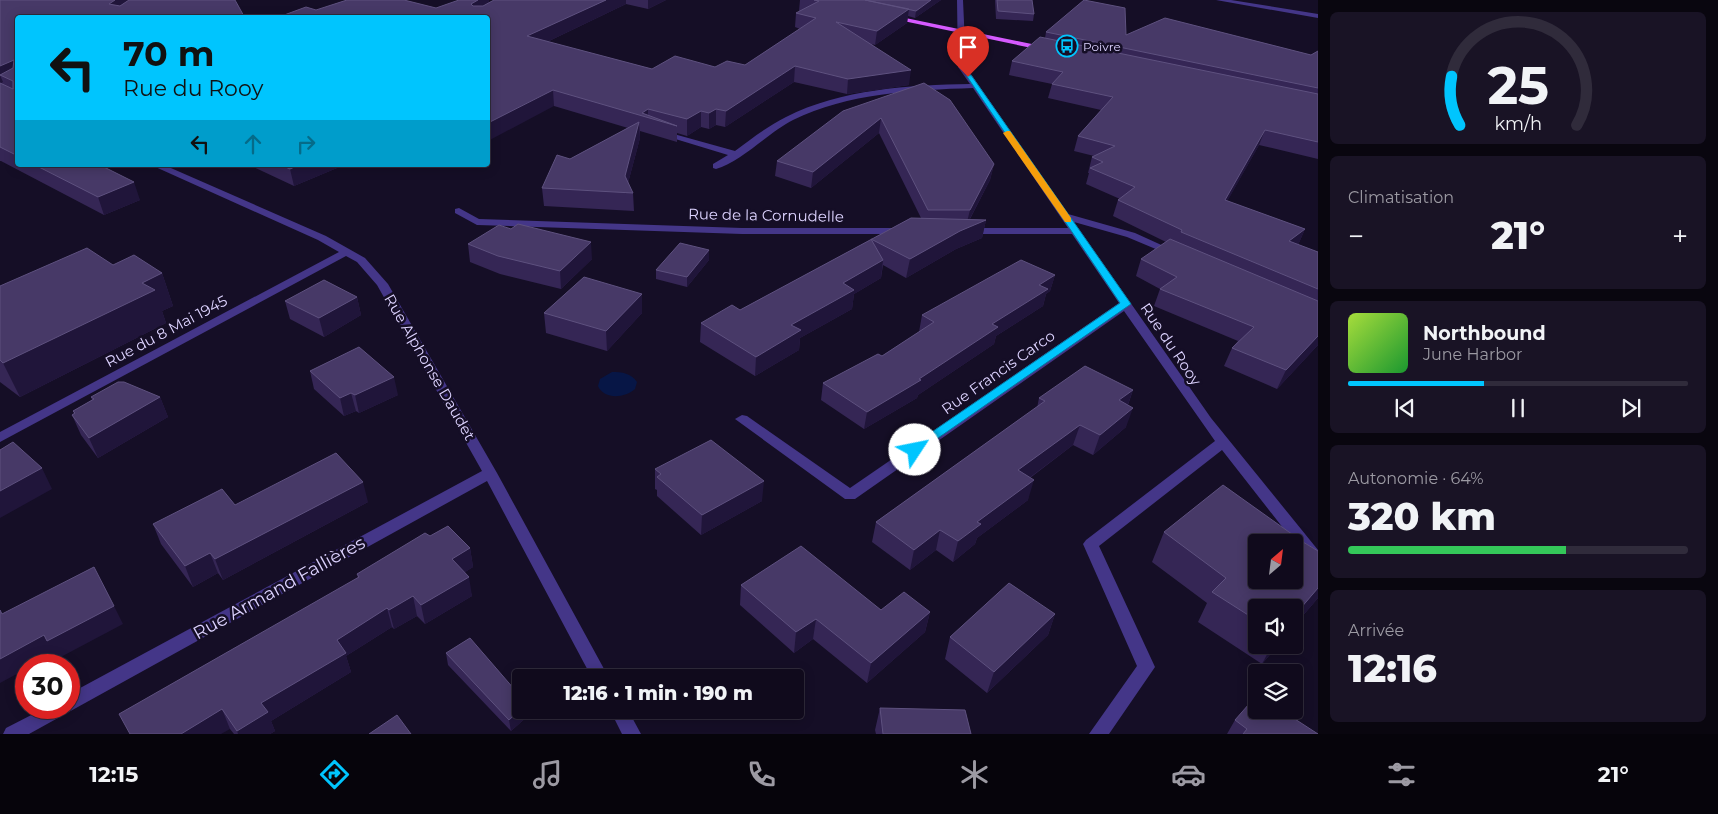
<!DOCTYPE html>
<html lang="fr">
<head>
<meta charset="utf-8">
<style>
  :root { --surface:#100a1c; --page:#191325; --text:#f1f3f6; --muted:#9c9aa3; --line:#302b3b; --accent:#00c5fe }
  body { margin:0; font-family:Montserrat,sans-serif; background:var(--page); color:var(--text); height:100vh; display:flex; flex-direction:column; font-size:19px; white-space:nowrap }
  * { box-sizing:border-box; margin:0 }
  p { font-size:16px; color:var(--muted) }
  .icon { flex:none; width:28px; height:28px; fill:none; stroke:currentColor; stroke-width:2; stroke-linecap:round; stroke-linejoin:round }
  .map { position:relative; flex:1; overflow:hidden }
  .details { display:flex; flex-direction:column; gap:12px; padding:12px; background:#09060f; width:400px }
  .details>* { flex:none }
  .hud { position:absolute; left:15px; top:15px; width:475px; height:152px; border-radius:5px; box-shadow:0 2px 12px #0003,0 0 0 1px var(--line); background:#00c5fe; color:#111; overflow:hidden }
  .needle { width:32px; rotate:28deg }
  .buttons { position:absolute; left:1248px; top:534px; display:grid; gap:10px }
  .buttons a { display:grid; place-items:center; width:55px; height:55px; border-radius:5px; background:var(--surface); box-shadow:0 2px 12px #0003,0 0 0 1px var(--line); font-size:25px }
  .speed { position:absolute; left:15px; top:654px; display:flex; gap:10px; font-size:25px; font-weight:700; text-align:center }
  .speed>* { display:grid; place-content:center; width:65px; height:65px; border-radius:50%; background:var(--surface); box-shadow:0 2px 12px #0003,0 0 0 1px var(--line); line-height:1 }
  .speed .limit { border:8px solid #d22; background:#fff; color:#111 }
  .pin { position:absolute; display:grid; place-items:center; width:42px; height:42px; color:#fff; margin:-51px -21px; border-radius:50% 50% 50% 0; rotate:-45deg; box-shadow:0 0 5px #0007 }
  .pin .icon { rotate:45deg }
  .me { position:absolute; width:55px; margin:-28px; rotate:56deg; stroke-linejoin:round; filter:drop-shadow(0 0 4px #0008) }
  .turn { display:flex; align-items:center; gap:18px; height:105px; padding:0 25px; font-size:22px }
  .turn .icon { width:65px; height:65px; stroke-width:2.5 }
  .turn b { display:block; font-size:35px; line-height:42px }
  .lanes { display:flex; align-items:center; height:48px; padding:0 25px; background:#0003; justify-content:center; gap:25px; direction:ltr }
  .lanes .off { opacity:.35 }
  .big { font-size:38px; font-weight:800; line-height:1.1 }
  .details .card { flex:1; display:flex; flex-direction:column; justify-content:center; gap:8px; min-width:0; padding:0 18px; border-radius:8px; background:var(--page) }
  .details .dial { align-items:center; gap:0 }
  .dial svg { height:130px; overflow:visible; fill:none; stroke:var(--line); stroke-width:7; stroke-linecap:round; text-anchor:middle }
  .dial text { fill:var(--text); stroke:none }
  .song { display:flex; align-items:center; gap:15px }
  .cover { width:60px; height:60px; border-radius:8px; background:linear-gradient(135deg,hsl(80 70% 55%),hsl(130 70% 35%)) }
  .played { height:5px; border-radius:2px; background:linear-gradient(90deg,var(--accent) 40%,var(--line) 40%) }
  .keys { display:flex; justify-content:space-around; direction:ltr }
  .heat { display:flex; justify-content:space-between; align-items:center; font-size:28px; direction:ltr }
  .charge { height:8px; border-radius:4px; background:linear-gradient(90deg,#34c759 64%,var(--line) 0) }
  .trip { position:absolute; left:512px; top:669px; width:292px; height:50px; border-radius:5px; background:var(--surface); box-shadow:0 2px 12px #0003,0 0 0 1px var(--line); font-weight:800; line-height:50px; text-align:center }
  .tab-bar { display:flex; height:80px; justify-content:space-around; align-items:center; background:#06040b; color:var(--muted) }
  .tab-bar .icon { width:35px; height:35px }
  .tab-bar .active { color:var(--accent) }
  .tab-bar b { font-size:22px; color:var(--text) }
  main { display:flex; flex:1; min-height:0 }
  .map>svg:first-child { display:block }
  .water { fill:#071646 }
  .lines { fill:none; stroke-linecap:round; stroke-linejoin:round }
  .minor { fill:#443688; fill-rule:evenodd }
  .major { fill:#d65aff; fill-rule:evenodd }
  .wall { fill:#352655 }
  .shaded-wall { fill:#20153a }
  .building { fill:#473967; stroke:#5e517f; fill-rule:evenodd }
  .route { fill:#00c5fe; stroke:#0080a5 }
  .slow { fill:#f59e0b }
  .labels { text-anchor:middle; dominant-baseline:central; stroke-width:5; stroke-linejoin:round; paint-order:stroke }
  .far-poi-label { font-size:12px; fill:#ddd3ff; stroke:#150e26; text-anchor:start }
  .street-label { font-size:15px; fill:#ddd3ff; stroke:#150e26 }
  .near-street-label { font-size:18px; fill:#ddd3ff; stroke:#150e26 }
</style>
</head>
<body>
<main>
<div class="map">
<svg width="1318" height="734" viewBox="0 0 1318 734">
  <rect width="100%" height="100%" fill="#150e26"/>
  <path class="water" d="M 612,372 C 622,372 631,373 637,382 L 635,389 C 625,398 604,400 598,386 L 600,379 Z"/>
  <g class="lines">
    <path class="minor" d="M 957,0 L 963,0 L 966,67 L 1068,214 L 1135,233 L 1179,253 L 1178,255 L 1170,255 L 1127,237 L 1074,222 L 1211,418 L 1318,550 L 1318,567 L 1312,565 L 1222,450 L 1099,546 L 1155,667 L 1109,734 L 1089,734 L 1137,666 L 1083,544 L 1086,540 L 1215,441 L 1124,311 L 855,499 L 845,499 L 735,419 L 742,415 L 747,416 L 850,488 L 1119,303 L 1072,234 L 966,234 L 961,231 L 966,228 L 1068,228 L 973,88 C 913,90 848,93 793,120 C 769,132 741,162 716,169 L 713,168 L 713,164 L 728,155 L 659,134 L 663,131 L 735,151 C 751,139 768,126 786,117 C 841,89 909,85 970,84 L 958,67 Z
      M 1216,0 L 1231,0 L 1318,14 L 1318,18 Z
      M 151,165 L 164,165 L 326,236 L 365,258 L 388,284 L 497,473 L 609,678 L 592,678 L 487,481 L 29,734 L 3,734 L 6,728 L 45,708 L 69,708 L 69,694 L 482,471 L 377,285 L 357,262 L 346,256 L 0,442 L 0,432 L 339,252 L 318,240 Z
      M 459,208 L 479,219 L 742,228 L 903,228 L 908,231 L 903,234 L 742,234 L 477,225 L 455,213 L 455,209 Z
      M 610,710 L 628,710 L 641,734 L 622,734 Z"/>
    <path class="major" d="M 891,15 L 1046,47 L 1050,49 L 1046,51 L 889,18 L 888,17 Z"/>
  </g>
  <path class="wall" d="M 0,0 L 18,18 L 18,165 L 100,165 L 140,200 L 104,215 L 1,161 L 0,161 Z
    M 489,0 L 489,3 L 494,0 L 666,0 L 648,9 L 626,4 L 547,42 L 652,69 L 715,67 L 745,65 L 800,29 L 795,27 L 796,13 L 801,11 L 799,11 L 800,0 L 941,0 L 915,18 L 908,16 L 907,23 L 875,45 L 872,44 L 909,85 L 847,94 L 794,82 L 725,127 L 716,125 L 709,129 L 701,127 L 687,136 L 677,133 L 677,142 L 640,131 L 640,138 L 628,183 L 633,193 L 634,211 L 544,206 L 542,188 L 570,159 L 628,128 L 554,106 L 488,18 L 316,10 L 436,8 Z
    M 995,0 L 1032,0 L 1034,14 L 1033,21 L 996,19 Z
    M 1046,32 L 1126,35 L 1311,55 L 1318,51 L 1318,159 L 1259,145 L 1227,201 L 1305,229 L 1298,245 L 1318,252 L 1318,345 L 1277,389 L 1224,366 L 1232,348 L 1238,341 L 1154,306 L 1160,289 L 1136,276 L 1141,259 L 1166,242 L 1113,216 L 1118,200 L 1120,199 L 1086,184 L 1089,173 L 1088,173 L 1092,157 L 1094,156 L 1074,151 L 1078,136 L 1101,110 L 1048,98 L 1052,84 L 1009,75 L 1012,61 L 1045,38 Z
    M 924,83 L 994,164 L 990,180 L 970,219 L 986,220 L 982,238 L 956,249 L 906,278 L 883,265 L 881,278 L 854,294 L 852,309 L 800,338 L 799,350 L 755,376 L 700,342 L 701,323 L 740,310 L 911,218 L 921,218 L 879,133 L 811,188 L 775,176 L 777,161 Z
    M 249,165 L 336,165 L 337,168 L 294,186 Z
    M 468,244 L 592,259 L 561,289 L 500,274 L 470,262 Z
    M 709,250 L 709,260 L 687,287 L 656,279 L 656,270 Z
    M 113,265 L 162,273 L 173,306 L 162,311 L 166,323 L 20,397 L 0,382 L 0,286 Z
    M 1055,275 L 1050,291 L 1046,294 L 1043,306 L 996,336 L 994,344 L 918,395 L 917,398 L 864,429 L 821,400 L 823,383 L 882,356 L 919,332 L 922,315 Z
    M 642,294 L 642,313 L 607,351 L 546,333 L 544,313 Z
    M 357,297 L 361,315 L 324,337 L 290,319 L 285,301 Z
    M 310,371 L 398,395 L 359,413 L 356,411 L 344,416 L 314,389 Z
    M 1133,390 L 1128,405 L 1126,427 L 1093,455 L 1073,445 L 1030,478 L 1028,500 L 977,538 L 975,544 L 953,562 L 936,550 L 910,570 L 872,542 L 876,522 L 1037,408 L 1039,398 Z
    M 91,397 L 160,397 L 168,417 L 98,458 L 81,435 L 72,415 L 74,414 L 73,411 L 92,400 Z
    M 655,469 L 762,501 L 701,535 L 657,496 L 657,490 L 655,489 Z
    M 368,502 L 223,580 L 218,573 L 193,587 L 161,544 L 153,524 L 235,505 Z
    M 1164,532 L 1303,542 L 1318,551 L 1318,598 L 1294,626 L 1256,608 L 1256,645 L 1278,645 L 1262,664 L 1198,622 L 1207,603 L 1152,562 Z
    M 430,536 L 470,548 L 473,567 L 465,572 L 472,596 L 425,624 L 417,616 L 394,629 L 392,627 L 346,656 L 351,672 L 271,721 L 275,731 L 270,734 L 234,734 L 230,729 L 130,734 L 358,578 L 357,574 Z
    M 741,585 L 881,610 L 930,612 L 925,632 L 867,683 L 813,639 L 794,653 L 740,605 Z
    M 1055,614 L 1048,635 L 987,693 L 945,659 L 950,637 Z
    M 446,653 L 521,710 L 528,710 L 529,715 L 511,731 L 448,665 Z
    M 880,708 L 971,734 L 876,734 L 875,730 Z
    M 1235,720 L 1318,734 L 1227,734 Z"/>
  <path class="shaded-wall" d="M 115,0 L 139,0 L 113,18 L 109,4 Z
    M 478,0 L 489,0 L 490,8 L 472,18 L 471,4 Z
    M 606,0 L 626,0 L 626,4 L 528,51 L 527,36 Z
    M 648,0 L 666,0 L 648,9 Z
    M 931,0 L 941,0 L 915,18 L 916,11 Z
    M 909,9 L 907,23 L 875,45 L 877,31 Z
    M 14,60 L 18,70 L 0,75 L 3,82 L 0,84 L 0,66 Z
    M 795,66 L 794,82 L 725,127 L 726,111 Z
    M 911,70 L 909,85 L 847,94 L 848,79 Z
    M 553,90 L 554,106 L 488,141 L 488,123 Z
    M 648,109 L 648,117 L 642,113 Z
    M 716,109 L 716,125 L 709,129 L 709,113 Z
    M 701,111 L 701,127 L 687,136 L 687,119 Z
    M 881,118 L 879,133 L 811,188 L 813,172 Z
    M 639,122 L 640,138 L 625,194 L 625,176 Z
    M 1265,130 L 1259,145 L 1219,216 L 1225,200 Z
    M 994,164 L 990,180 L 966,226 L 970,210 Z
    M 299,165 L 336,165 L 337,168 L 294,186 L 290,169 Z
    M 134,182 L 140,200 L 104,215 L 98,197 Z
    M 986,220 L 982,238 L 956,249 L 906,278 L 910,259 L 960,231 Z
    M 1305,229 L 1298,245 L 1289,241 Z
    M 591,242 L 592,259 L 561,289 L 560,271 Z
    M 709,250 L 709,260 L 687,287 L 687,277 Z
    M 883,260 L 881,278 L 854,294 L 852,309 L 800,338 L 799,350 L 755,376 L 756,357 L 791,325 L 843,283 Z
    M 162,273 L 173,306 L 162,311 L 166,323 L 20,397 L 3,363 L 142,283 Z
    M 1055,275 L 1050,291 L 1046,294 L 1043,306 L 996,336 L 994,344 L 918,395 L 917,398 L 864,429 L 867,412 L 919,379 L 992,324 L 1039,285 Z
    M 642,294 L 642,313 L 607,351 L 606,331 Z
    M 357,297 L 361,315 L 324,337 L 319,318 Z
    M 1318,336 L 1318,345 L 1277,389 L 1286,370 Z
    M 394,377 L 398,395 L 359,413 L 355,395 Z
    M 1133,390 L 1126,410 L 1119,400 Z
    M 351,393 L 356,411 L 344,416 L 340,398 Z
    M 160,397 L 168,417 L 98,458 L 89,438 Z
    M 1133,408 L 1126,427 L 1093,455 L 1100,435 Z
    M 1080,425 L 1073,445 L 1013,490 L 1018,470 Z
    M 42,468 L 52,489 L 0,518 L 0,491 Z
    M 1034,480 L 1028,500 L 977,538 L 975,544 L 953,562 L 958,541 L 977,522 Z
    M 764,481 L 762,501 L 701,535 L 702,515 Z
    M 363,482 L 368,502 L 223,580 L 215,559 Z
    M 940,530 L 936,550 L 910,570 L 914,550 Z
    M 470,548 L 473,567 L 456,578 L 452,559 Z
    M 210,553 L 218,573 L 193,587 L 185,566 Z
    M 469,577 L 472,596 L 425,624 L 421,605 Z
    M 1318,588 L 1318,598 L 1294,626 L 1294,616 Z
    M 413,596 L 417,616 L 394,629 L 389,610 Z
    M 114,606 L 123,624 L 57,659 L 54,654 L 34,665 L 26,665 L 26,669 L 0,683 L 0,659 L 44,635 Z
    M 387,608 L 392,627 L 346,656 L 351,672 L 271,721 L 275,731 L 270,734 L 238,734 L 237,731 L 261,703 L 337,640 Z
    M 930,612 L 925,632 L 867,683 L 871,663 Z
    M 1055,614 L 1048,635 L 987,693 L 994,672 Z
    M 816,619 L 813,639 L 794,653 L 796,632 Z
    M 1272,645 L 1278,645 L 1262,664 Z
    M 222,709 L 230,729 L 221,734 L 181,734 Z
    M 521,709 L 521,710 L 528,710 L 529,715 L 511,731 L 509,720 Z"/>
  <path class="building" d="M 0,0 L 115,0 L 109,4 L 120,6 L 129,0 L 235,0 L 245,18 L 18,18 L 18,156 L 0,147 L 0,83 L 13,89 L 13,81 L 0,75 L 13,68 L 14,60 L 0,66 Z
    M 347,0 L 404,0 L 436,8 L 459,0 L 478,0 L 471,4 L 473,6 L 483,6 L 494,0 L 606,0 L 527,36 L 652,69 L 675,56 L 715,67 L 727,61 L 745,65 L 816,18 L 796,13 L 819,1 L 814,0 L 865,0 L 909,9 L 877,31 L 836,22 L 911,70 L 848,79 L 795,66 L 726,111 L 716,109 L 709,113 L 701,111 L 687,119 L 648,109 L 642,113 L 677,126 L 553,90 L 488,123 L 488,18 L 276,18 L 306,7 L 316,10 Z
    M 865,0 L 931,0 L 916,11 Z
    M 997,0 L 1032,0 L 1034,14 L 998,11 Z
    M 1084,0 L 1125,8 L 1126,35 L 1165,18 L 1311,55 L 1318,51 L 1318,88 L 1046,32 Z
    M 1040,37 L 1318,94 L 1318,142 L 1265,130 L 1225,200 L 1305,229 L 1289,241 L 1318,252 L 1318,289 L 1181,232 L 1182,230 L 1118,200 L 1135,187 L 1090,168 L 1103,162 L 1092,157 L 1115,146 L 1078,136 L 1113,97 L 1052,84 L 1063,72 L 1012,61 Z
    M 924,83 L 950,100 L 994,164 L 970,210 L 928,210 L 881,118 L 813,172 L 777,161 L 843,111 Z
    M 639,122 L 625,176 L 633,193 L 542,188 L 557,155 L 570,159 Z
    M 35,165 L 100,165 L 134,182 L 98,197 Z
    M 281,165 L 299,165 L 290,169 Z
    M 911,218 L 986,220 L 960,231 L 910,259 L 871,239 L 883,260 L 843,283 L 854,290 L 791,325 L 801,330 L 756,357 L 701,323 L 732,305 L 740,310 Z
    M 518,224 L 591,242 L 560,271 L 498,256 L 468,244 L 499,225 L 511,229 Z
    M 1170,239 L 1318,301 L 1318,336 L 1286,370 L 1232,348 L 1254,327 L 1160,289 L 1177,277 L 1141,259 Z
    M 680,243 L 709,250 L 687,277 L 656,270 Z
    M 87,248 L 113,265 L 134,255 L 162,273 L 142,283 L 155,290 L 3,363 L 0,360 L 0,286 Z
    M 1021,260 L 1055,275 L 1039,285 L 1048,289 L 992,324 L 998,327 L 919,379 L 921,380 L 867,412 L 823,383 L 878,354 L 882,356 L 934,322 L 922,315 Z
    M 584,277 L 642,294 L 606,331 L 544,313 Z
    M 324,280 L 357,297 L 319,318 L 285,301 Z
    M 359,347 L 394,377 L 355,395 L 351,393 L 340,398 L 310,371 Z
    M 1085,366 L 1133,390 L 1119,400 L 1133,408 L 1100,435 L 1080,425 L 1018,470 L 1034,480 L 977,522 L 981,524 L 958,541 L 940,530 L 914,550 L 876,522 L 1045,401 L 1039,398 Z
    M 118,382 L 124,382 L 160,397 L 89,438 L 72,415 L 75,413 L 73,411 L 94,399 L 91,397 Z
    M 711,440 L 764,481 L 702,515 L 657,477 L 661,474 L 655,469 Z
    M 13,442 L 42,468 L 0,491 L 0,450 Z
    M 336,453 L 363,482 L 215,559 L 210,553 L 185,566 L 153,524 L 222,489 L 235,505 Z
    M 1223,485 L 1303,542 L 1318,551 L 1318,588 L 1294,616 L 1294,608 L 1256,608 L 1256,620 L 1212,592 L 1226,578 L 1164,532 ZM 1256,542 L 1294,542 L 1294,580 L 1256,580 Z
    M 448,526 L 470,548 L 452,559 L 469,577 L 421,605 L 413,596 L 389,610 L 387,608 L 337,640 L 346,653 L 261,703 L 268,712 L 237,731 L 222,709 L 181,734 L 130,734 L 119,714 L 359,577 L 357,574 L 425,533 L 430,536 Z
    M 801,546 L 881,610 L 904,592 L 930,612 L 871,663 L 816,619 L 796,632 L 741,585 Z
    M 94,567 L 114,606 L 47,641 L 44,635 L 0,659 L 0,610 L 2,614 Z
    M 1009,583 L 1055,614 L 994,672 L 950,637 Z
    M 470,638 L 521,697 L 521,709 L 509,720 L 446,653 Z
    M 1256,696 L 1256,710 L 1281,710 L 1318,734 L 1243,734 L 1247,729 L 1235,720 Z
    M 880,708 L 965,710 L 971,734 L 883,734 Z
    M 397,715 L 411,734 L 369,734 Z"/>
  <path class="route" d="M 966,75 L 971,75 L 1131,304 L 915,454 L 910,453 L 909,450 L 910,447 L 1120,303 Z"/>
  <path class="slow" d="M 1007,131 L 1010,131 L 1071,218 L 1071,222 L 1065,222 L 1003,133 Z"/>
  <defs>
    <g id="bus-ring" transform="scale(1.125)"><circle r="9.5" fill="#150e26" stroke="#00c5fe" stroke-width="1.5"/><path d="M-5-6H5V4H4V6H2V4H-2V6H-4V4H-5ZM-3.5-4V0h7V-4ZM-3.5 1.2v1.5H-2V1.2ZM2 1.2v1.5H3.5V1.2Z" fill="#00c5fe"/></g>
  </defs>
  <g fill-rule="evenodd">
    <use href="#bus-ring" x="1067" y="46"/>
  </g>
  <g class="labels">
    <g class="far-poi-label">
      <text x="1083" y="46">Poivre</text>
    </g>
    <g class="street-label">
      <text transform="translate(766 215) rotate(1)">Rue de la Cornudelle</text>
      <text transform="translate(166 331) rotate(-28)">Rue du 8 Mai 1945</text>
      <text transform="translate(1171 344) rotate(56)">Rue du Rooy</text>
      <text transform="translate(430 367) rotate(60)">Rue Alphonse Daudet</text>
      <text transform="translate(998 372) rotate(-35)">Rue Francis Carco</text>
    </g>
    <g class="near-street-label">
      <text transform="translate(279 588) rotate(-29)">Rue Armand Fallières</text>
    </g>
  </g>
</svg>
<div class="buttons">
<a><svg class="needle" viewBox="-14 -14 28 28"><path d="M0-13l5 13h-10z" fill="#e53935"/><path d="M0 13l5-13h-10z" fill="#9c9aa3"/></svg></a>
<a><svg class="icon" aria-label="sound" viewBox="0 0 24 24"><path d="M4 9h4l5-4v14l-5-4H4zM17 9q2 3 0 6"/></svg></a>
<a><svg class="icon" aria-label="layers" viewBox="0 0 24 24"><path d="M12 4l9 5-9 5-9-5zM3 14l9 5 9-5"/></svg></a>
</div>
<div class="speed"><div class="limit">30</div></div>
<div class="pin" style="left:968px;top:77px;background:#d93025"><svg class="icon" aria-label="arrive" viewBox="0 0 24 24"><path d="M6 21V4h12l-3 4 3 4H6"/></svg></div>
<svg class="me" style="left:915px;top:450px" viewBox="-20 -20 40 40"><circle r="19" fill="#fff"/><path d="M0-13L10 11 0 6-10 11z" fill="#00c5fe"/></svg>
<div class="trip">12:16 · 1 min · 190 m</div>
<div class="hud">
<div class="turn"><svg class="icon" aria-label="left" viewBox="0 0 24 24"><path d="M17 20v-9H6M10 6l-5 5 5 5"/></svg><div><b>70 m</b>Rue du Rooy</div></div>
<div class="lanes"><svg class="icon" aria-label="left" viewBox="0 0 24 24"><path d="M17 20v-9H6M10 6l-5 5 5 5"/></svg><svg class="icon off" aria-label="ahead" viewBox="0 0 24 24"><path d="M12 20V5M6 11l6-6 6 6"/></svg><svg class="icon off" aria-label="right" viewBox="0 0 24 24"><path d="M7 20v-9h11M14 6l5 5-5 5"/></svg></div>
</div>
</div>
<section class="details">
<div class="card dial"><svg viewBox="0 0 100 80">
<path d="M14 69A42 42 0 1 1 86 69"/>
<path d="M14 69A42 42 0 0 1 9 39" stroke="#00c5fe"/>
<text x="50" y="56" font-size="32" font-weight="700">25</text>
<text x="50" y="72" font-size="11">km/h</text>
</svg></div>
<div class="card"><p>Climatisation</p>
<div class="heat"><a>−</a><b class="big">21°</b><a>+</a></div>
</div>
<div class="card">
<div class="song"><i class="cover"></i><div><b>Northbound</b><p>June Harbor</p></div></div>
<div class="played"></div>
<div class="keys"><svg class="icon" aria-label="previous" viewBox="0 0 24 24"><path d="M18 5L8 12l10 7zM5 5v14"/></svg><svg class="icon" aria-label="pause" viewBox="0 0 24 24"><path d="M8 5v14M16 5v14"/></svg><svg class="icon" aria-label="next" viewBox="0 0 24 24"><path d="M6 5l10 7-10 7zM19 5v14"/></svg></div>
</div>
<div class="card"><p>Autonomie · 64%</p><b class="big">320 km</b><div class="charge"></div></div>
<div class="card"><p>Arrivée</p><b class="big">12:16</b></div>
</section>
</main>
<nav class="tab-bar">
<b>12:15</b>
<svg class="icon active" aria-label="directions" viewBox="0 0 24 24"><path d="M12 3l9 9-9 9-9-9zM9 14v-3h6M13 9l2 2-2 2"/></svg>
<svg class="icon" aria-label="music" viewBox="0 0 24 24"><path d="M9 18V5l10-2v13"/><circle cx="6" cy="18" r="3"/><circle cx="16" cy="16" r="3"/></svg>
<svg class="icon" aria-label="phone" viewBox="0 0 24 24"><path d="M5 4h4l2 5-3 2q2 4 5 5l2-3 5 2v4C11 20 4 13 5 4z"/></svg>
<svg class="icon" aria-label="climate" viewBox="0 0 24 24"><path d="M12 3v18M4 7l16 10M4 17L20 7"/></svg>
<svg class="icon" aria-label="car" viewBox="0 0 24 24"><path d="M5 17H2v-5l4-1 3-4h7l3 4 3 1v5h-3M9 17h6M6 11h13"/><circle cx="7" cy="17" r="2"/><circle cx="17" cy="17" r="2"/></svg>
<svg class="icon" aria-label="filters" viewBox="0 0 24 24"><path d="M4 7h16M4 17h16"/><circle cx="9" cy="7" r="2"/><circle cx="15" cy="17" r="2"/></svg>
<b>21°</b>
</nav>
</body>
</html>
